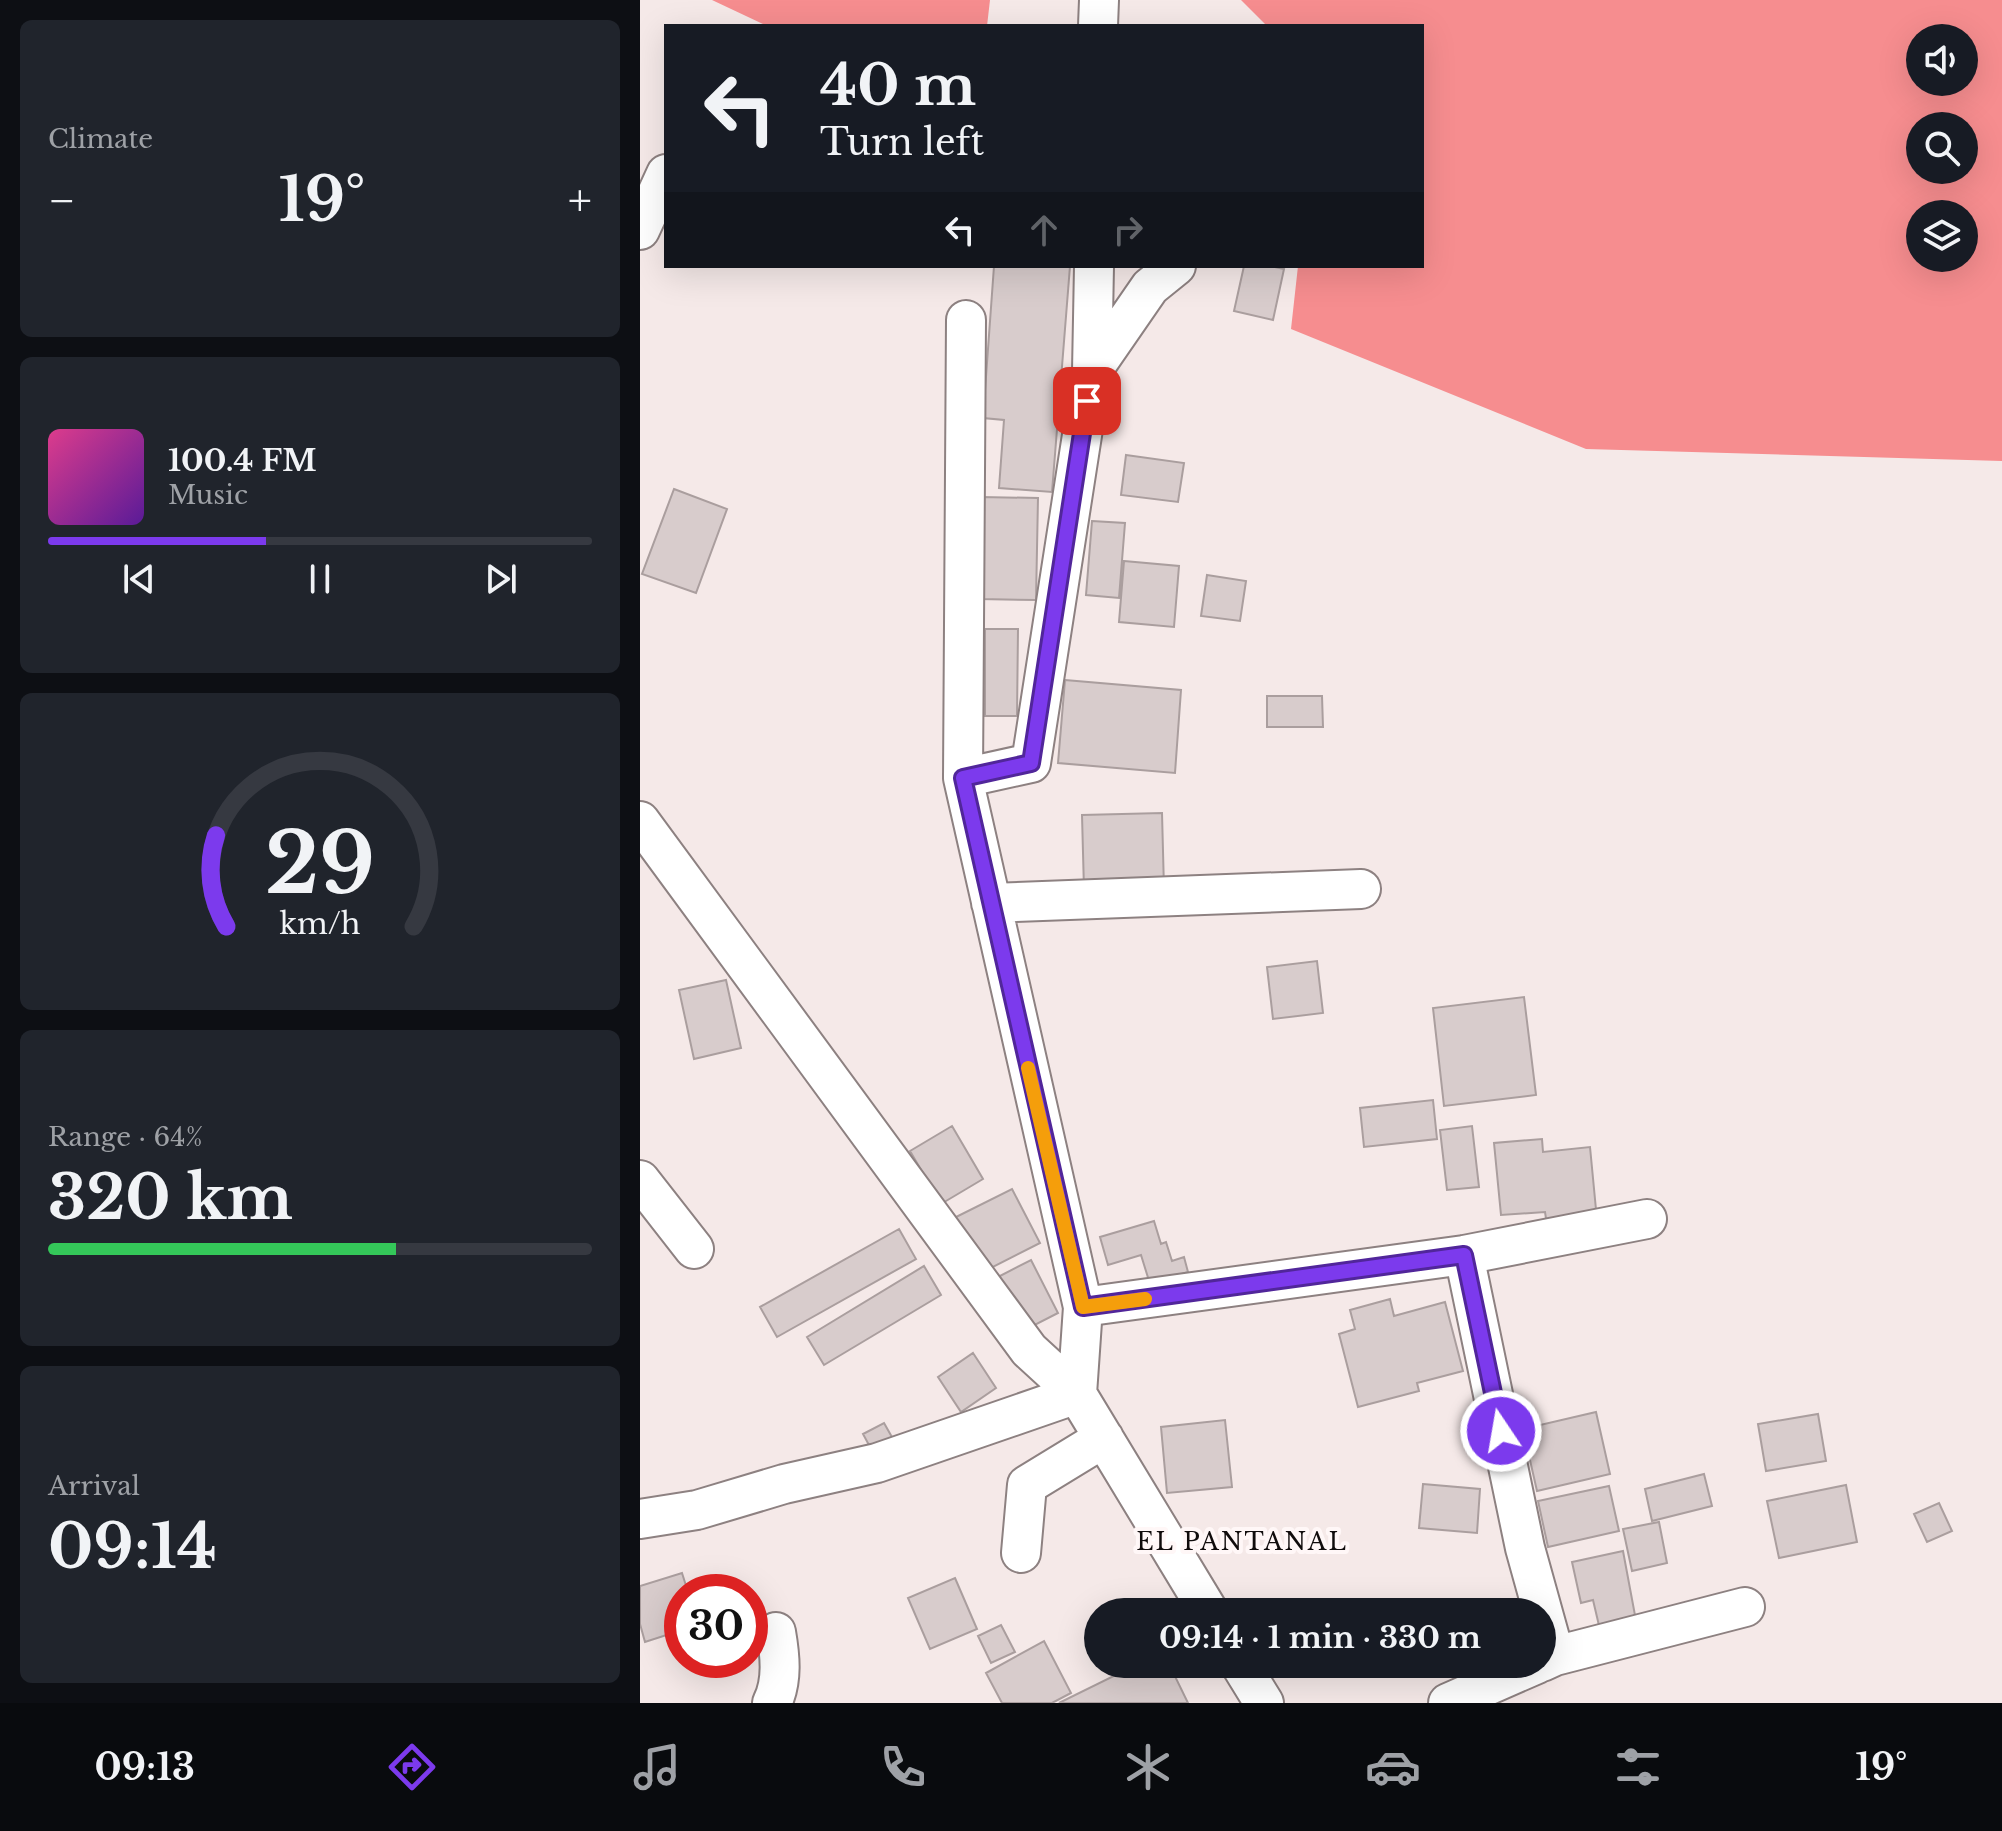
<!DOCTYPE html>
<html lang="en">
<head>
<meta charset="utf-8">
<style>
  :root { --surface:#171b24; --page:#20242c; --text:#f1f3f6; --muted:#9ea1a6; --line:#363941; --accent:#7c3aed }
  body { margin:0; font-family:"Libre Baskerville",serif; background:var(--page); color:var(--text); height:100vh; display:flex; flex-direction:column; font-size:30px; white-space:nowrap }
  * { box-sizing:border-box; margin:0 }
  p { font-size:26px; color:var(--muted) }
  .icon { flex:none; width:44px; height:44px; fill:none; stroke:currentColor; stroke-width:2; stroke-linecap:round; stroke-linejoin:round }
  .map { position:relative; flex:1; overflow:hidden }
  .drawer { display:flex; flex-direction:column; gap:20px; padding:20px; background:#0d0f14; width:640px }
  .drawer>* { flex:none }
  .hud { position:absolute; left:24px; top:24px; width:760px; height:244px; border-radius:0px; box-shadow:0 8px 32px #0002; background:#171b24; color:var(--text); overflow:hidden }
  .tools { position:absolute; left:1266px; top:24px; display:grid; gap:16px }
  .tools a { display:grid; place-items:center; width:72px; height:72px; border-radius:50%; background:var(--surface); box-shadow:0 8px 32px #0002; font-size:40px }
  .speed { position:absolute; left:24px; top:1574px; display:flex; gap:16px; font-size:40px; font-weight:700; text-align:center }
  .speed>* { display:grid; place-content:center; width:104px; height:104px; border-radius:50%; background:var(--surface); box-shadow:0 8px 32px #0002; line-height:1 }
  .speed .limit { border:12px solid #d22; background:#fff; color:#111 }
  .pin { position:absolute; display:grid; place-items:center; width:68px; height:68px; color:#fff; margin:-34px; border-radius:16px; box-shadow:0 4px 12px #0006 }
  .me { position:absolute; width:88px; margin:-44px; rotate:348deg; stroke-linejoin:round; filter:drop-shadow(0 0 6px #0008) }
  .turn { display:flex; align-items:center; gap:28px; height:168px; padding:0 24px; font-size:36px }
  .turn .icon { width:104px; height:104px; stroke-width:2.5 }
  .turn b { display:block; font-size:56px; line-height:68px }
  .lanes { display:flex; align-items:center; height:76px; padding:0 24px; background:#0003; justify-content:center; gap:40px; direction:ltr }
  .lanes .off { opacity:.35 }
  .big { font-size:60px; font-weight:700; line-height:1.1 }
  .drawer .widget { flex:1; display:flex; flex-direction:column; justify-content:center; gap:12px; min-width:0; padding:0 28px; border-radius:12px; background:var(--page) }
  .drawer .dial { align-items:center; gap:0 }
  .dial svg { height:208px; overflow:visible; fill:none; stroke:var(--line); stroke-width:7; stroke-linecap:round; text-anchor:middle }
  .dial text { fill:var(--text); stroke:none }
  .song { display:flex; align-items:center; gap:24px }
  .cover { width:96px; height:96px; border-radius:12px; background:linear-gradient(135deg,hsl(330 70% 55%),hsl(270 70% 35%)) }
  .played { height:8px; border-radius:4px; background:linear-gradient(90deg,var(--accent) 40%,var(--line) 40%) }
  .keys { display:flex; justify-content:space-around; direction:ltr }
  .heat { display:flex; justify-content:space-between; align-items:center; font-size:44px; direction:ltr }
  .charge { height:12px; border-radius:6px; background:linear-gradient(90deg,#34c759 64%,var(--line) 0) }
  .trip { position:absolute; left:444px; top:1598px; width:472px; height:80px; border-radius:40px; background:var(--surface); box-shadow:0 8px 32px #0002; font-weight:700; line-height:80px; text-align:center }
  .dock { display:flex; height:128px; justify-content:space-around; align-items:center; background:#090b0e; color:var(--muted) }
  .dock .icon { width:56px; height:56px }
  .dock .active { color:var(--accent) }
  .dock b { font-size:36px; color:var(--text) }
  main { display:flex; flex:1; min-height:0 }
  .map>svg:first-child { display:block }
  .water { fill:#f68d8f; fill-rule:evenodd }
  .building { fill:#d8cccc; stroke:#aa9e9e; stroke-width:2 }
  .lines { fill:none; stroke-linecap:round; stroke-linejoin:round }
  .minor-casing { stroke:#8d8181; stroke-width:42 }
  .minor { stroke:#fff; stroke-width:38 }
  .route-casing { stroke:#51269a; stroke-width:20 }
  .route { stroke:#7c3aed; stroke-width:14 }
  .slow { stroke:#f59e0b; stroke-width:14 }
  .labels { text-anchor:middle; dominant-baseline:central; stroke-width:8; stroke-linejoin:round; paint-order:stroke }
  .neighbourhood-label { font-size:24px; letter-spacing:2px; fill:#100c0c; stroke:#fff7f7 }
</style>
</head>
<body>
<main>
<section class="drawer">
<div class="widget"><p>Climate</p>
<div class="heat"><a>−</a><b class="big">19°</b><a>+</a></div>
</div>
<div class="widget">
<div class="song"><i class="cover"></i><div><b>100.4 FM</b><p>Music</p></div></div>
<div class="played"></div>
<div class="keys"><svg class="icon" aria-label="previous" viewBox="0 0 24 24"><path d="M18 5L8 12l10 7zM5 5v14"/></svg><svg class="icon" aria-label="pause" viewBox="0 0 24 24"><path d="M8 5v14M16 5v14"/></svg><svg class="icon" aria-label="next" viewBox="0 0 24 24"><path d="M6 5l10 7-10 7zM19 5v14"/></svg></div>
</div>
<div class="widget dial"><svg viewBox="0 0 100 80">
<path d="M14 69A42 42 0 1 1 86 69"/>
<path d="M14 69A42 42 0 0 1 10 34" stroke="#7c3aed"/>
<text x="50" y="56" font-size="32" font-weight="700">29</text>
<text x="50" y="72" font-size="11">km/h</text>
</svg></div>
<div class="widget"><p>Range · 64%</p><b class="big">320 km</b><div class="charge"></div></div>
<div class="widget"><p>Arrival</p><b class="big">09:14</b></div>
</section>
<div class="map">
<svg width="1362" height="1703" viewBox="0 0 1362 1703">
  <rect width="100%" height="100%" fill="#f5e9e8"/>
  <path class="water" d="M 72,0 L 350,0 L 347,26 L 127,26 Z
    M 601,0 L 1362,0 L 1362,461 L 946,449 L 651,329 L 658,266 L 782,266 L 782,26 L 627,26 ZM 1280,38 L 1324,38 L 1324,82 L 1280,82 ZM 1280,126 L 1324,126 L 1324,170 L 1280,170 ZM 1280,214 L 1324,214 L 1324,258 L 1280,258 Z"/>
  <path class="building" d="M 354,266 L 430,266 L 412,492 L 359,488 L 364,420 L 343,418 Z
    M 604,266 L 630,266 L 644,269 L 633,320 L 594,311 Z
    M 486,455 L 544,463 L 538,502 L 481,495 Z
    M 34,489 L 87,509 L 56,593 L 2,574 Z
    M 341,497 L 398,498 L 396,600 L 339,599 Z
    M 452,521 L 485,523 L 479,598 L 446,595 Z
    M 484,561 L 539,566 L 534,627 L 479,622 Z
    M 567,575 L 606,581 L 600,621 L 561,616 Z
    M 345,629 L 378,629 L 377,716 L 345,716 Z
    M 425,680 L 541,690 L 535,773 L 418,763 Z
    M 627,696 L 682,696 L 683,727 L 627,727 Z
    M 522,813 L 524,889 L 444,890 L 442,815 Z
    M 677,961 L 683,1013 L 633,1019 L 627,967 Z
    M 86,980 L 101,1048 L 54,1059 L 39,990 Z
    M 884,997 L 896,1095 L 804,1106 L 793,1008 Z
    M 793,1100 L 797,1139 L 724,1147 L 720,1108 Z
    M 312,1126 L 343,1179 L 301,1204 L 270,1151 Z
    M 832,1126 L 839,1187 L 807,1190 L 800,1130 Z
    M 902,1139 L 903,1152 L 950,1147 L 957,1220 L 907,1225 L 905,1212 L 861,1215 L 854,1143 Z
    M 372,1189 L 400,1243 L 337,1275 L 310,1220 Z
    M 514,1221 L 521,1244 L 526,1242 L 532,1261 L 544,1257 L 548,1272 L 510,1284 L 501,1255 L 468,1265 L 460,1237 Z
    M 259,1229 L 276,1259 L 137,1337 L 120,1307 Z
    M 391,1260 L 418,1313 L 383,1331 L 356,1278 Z
    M 284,1266 L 301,1295 L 184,1365 L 167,1337 Z
    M 750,1299 L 754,1316 L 805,1302 L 823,1371 L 777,1383 L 779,1391 L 718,1407 L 699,1334 L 715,1329 L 710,1310 Z
    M 333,1353 L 356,1388 L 321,1412 L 298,1377 Z
    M 956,1412 L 970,1474 L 897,1491 L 883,1429 Z
    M 1178,1414 L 1186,1461 L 1126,1471 L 1118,1424 Z
    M 585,1420 L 592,1487 L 527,1493 L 521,1427 Z
    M 244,1423 L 257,1446 L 236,1458 L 223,1434 Z
    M 1064,1474 L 1072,1506 L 1012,1521 L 1005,1489 Z
    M 783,1484 L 840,1489 L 837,1533 L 779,1528 Z
    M 1206,1485 L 1217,1542 L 1139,1558 L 1127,1501 Z
    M 969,1486 L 979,1531 L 908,1547 L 898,1501 Z
    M 1299,1503 L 1312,1531 L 1287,1542 L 1274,1514 Z
    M 1019,1522 L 1027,1563 L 992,1571 L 983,1529 Z
    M 983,1551 L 997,1626 L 961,1634 L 953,1600 L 941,1603 L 932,1562 Z
    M 42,1573 L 48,1592 L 42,1592 L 42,1630 L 5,1642 L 0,1624 L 0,1586 Z
    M 315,1578 L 337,1629 L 290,1649 L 268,1598 Z
    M 361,1625 L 375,1652 L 351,1663 L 338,1636 Z
    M 404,1641 L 431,1693 L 412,1703 L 362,1703 L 346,1673 Z
    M 498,1664 L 529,1664 L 548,1703 L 419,1703 Z"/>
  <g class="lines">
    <g class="minor-casing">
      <path id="minor" d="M 458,26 L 459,0
        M 0,230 L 26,174
        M 452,371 L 510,287 L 536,266
        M 323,778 L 391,763 L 452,371 L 454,266
        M 0,821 L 389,1350 L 437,1394 L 569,1612
        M 351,903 L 721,889
        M 0,1180 L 54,1249
        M 824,1255 L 885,1548 L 915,1656
        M 443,1307 L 824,1255 L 1007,1219
        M 0,1519 L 57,1510 L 144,1484 L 237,1463 L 437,1394 L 443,1307 L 323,778 L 326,320
        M 381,1553 L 387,1485 L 464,1438
        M 902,1662 L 915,1656 L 1105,1607
        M 600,1664 L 624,1703
        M 132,1703 C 143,1681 140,1655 136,1632
        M 808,1703 L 897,1664"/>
    </g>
    <use href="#minor" class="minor"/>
  </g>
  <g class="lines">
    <g class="route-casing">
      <path id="route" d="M 447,401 L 391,763 L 323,778 L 443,1307 L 824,1255 L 861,1431"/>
    </g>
    <use href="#route" class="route"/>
    <path class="slow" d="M 388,1068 L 443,1307 L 505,1299"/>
  </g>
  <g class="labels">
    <g class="neighbourhood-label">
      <text x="602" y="1541">EL PANTANAL</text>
    </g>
  </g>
</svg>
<div class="tools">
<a><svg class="icon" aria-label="sound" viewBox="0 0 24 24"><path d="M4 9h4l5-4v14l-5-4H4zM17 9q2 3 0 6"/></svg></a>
<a><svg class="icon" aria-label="search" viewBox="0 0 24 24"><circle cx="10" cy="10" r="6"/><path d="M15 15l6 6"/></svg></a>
<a><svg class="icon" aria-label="layers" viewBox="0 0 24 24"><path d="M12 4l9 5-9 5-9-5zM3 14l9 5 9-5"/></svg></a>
</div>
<div class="speed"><div class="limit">30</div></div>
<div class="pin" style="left:447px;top:401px;background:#d93025"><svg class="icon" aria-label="arrive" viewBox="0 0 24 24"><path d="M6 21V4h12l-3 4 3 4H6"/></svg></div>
<svg class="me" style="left:861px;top:1431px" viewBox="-20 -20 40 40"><circle r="17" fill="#7c3aed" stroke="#fff" stroke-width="3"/><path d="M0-11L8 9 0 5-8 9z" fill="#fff"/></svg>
<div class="trip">09:14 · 1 min · 330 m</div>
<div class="hud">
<div class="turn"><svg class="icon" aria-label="left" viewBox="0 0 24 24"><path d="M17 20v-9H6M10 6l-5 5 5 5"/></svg><div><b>40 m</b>Turn left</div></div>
<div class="lanes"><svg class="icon" aria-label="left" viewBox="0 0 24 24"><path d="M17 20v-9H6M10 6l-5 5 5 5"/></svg><svg class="icon off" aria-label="ahead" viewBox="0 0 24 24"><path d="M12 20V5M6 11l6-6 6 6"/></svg><svg class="icon off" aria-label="right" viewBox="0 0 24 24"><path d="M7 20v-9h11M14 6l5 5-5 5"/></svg></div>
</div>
</div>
</main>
<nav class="dock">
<b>09:13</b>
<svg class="icon active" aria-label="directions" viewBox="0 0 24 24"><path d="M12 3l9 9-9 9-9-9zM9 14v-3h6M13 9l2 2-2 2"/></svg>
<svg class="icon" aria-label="music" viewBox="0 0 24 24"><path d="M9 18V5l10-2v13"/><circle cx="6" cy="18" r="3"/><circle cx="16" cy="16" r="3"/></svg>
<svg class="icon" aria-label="phone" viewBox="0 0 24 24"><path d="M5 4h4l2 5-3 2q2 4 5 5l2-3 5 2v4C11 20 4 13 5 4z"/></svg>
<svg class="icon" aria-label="climate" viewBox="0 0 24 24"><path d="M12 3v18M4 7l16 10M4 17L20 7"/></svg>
<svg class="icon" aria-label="car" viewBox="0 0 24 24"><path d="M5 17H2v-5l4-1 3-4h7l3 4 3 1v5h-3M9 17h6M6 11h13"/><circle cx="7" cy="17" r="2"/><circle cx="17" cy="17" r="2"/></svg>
<svg class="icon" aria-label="filters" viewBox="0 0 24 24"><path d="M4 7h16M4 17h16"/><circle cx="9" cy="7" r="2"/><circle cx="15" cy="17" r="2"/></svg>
<b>19°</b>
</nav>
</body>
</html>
